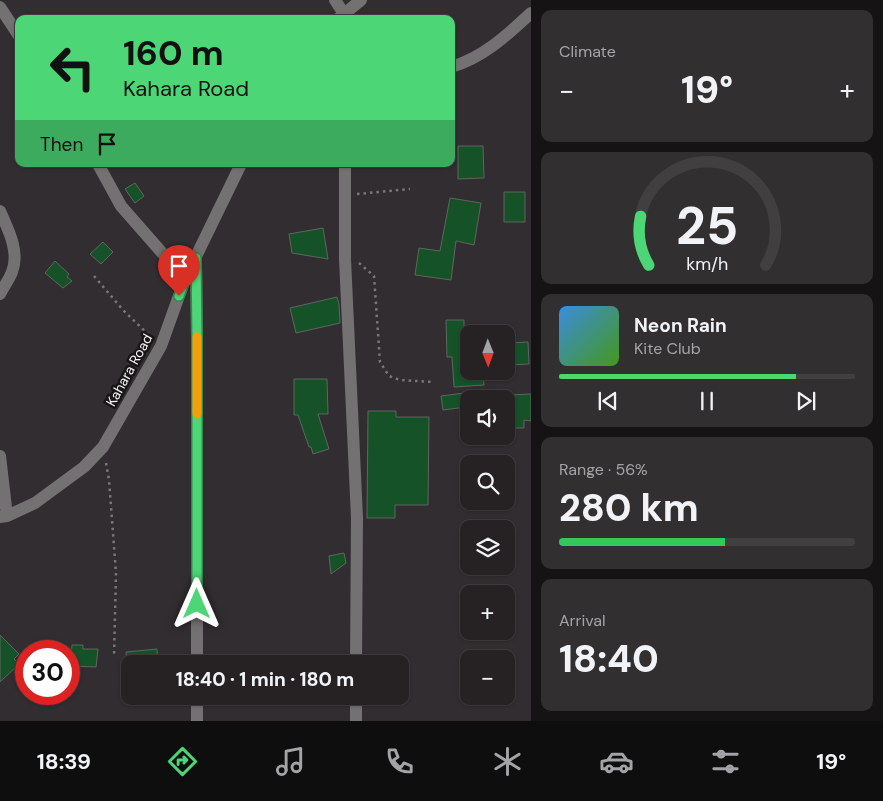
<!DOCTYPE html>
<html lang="en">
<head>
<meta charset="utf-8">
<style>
  :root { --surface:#262224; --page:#322f31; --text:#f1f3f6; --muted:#a4a4a6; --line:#423f41; --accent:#4dd676 }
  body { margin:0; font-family:"DM Sans",sans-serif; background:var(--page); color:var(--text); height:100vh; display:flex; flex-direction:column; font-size:19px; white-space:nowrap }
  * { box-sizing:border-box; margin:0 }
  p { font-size:16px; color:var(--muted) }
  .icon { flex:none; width:28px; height:28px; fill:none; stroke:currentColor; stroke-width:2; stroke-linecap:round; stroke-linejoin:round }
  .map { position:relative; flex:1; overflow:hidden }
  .panel { display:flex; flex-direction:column; gap:10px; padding:10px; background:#151314; width:352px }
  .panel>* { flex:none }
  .banner { position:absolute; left:15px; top:15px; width:440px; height:152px; border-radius:10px; box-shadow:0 1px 4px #0004,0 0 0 1px var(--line); background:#4dd676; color:#111; overflow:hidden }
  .needle { width:32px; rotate:179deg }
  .buttons { position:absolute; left:460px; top:325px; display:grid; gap:10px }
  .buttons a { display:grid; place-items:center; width:55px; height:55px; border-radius:10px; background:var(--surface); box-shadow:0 1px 4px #0004,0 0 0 1px var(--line); font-size:25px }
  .speed { position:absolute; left:15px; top:640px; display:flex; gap:10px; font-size:25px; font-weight:700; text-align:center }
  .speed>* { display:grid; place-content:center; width:65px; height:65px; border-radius:50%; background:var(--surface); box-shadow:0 1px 4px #0004,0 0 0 1px var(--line); line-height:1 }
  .speed .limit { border:8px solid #d22; background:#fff; color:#111 }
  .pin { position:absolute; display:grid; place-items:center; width:42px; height:42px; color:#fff; margin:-51px -21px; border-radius:50% 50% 50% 0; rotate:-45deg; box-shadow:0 0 5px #0007 }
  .pin .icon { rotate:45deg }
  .me { position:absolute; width:55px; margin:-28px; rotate:0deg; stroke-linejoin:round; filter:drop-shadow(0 0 4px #0008) }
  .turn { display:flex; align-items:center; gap:18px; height:105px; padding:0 25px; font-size:22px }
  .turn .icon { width:65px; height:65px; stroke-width:2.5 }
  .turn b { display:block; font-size:35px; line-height:42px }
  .then { display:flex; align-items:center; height:48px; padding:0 25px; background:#0003; gap:10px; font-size:19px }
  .big { font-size:38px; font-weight:800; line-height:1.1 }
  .panel .widget { flex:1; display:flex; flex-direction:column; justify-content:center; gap:8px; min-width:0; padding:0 18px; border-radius:10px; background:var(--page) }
  .panel .dial { align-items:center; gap:0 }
  .dial svg { height:130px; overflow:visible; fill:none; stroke:var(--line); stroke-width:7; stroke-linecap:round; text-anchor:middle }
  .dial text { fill:var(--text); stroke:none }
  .song { display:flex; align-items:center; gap:15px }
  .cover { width:60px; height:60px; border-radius:8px; background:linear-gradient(135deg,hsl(210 70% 55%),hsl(100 70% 35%)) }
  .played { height:5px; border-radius:2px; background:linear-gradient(90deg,var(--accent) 80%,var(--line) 80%) }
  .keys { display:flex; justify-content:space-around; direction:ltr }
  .heat { display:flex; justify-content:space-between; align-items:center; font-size:28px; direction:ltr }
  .charge { height:8px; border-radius:4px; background:linear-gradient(90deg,#34c759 56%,var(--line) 0) }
  .trip { position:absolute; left:121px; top:655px; width:288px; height:50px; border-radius:10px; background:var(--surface); box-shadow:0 1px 4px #0004,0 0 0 1px var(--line); font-weight:800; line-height:50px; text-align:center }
  .tabs { display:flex; height:80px; justify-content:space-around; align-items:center; background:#0f0e0e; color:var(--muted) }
  .tabs .icon { width:35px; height:35px }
  .tabs .selected { color:var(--accent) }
  .tabs b { font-size:22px; color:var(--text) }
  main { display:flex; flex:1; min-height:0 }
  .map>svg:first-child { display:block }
  .building { fill:#165228; stroke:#606561 }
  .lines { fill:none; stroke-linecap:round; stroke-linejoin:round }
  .path { stroke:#7b7679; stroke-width:2.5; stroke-dasharray:2.5 4; stroke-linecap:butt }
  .minor { stroke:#737172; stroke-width:12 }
  .route-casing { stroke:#328b4d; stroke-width:12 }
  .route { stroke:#4dd676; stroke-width:9 }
  .slow { stroke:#f59e0b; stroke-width:9 }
  .labels { text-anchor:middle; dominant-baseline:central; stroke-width:5; stroke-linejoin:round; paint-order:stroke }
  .street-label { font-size:14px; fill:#f6f3f5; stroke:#191618 }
</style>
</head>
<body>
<main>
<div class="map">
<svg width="531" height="721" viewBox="0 0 531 721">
  <rect width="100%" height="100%" fill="#322d30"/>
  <path class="building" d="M 458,146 L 483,146 L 484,178 L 458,179 Z
    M 135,183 L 144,196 L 135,203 L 125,189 Z
    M 504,192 L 525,192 L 525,222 L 504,222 Z
    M 450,198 L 481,203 L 474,245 L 456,241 L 451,280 L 415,275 L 419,248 L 440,251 Z
    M 323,228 L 328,259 L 292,253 L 289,234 Z
    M 103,242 L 113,252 L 101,264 L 90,254 Z
    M 55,261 L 69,274 L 67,277 L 72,281 L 63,288 L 45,273 Z
    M 337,297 L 339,304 L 340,323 L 296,333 L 290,308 Z
    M 446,320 L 464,320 L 464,328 L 469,328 L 469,371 L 483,371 L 484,385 L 454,387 L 452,357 L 447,357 Z
    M 528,342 L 529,364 L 510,365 L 509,343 Z
    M 294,379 L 327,379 L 328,414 L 318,414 L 329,449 L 313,454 L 311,447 L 309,447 L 298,415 L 294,415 Z
    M 464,393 L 466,407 L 443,410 L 441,396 Z
    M 531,394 L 531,421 L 524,420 L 524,428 L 511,428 L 509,395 Z
    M 368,411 L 396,411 L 396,417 L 429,417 L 428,505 L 395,505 L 395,518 L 367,518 Z
    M 344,553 L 346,563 L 331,574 L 329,556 Z
    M 0,635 L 19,654 L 14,659 L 19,664 L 0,682 Z
    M 72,645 L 83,645 L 83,649 L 98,649 L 96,667 L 70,666 Z
    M 157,649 L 158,664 L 127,664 L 126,652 Z"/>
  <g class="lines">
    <path class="path" d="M 357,194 L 410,189
      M 359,263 L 374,276 L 380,362 L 389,376 L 400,380 L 433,382
      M 94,276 L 123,310 L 151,337
      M 106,463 L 109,480 L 116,573 L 114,657"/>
    <path class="minor" d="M 335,0 L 344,14
      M 0,7 L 19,36
      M 338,19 L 361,0
      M 451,67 C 483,58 507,35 531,13
      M 98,164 L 121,206 L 185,279
      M 345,164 L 345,259 L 357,518 L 356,664
      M 0,211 C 8,229 20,252 12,272 C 9,280 4,286 0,294
      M 196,261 L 197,338 L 197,664
      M 0,456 L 7,516
      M 0,517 L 7,516 L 35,503 L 84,467 L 103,447 L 161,346 L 185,279 L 241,164
      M 197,696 L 197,721
      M 356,721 L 356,696"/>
  </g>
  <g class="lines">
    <g class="route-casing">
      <path id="route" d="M 179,296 L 185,280 L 196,258 L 197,338 L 197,604"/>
    </g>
    <use href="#route" class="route"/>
    <path class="slow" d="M 197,337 L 197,414"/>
  </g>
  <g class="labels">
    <g class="street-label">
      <text transform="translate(129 370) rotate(-61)">Kahara Road</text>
    </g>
  </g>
</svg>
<div class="buttons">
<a><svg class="needle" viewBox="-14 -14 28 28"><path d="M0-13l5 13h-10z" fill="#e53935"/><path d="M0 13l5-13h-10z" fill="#a4a4a6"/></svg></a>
<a><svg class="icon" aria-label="sound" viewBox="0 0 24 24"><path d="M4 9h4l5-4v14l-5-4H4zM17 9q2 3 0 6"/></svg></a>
<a><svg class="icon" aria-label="search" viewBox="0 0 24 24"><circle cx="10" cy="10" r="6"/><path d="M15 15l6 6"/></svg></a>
<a><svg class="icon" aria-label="layers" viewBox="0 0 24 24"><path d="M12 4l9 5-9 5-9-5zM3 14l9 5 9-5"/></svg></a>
<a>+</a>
<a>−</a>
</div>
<div class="speed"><div class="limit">30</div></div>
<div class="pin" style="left:179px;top:296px;background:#d93025"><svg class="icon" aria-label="arrive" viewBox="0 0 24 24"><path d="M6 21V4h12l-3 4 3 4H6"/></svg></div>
<svg class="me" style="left:197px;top:604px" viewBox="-20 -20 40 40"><path d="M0-17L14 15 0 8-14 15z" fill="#4dd676" stroke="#fff" stroke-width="4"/></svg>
<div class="trip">18:40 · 1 min · 180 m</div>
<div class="banner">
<div class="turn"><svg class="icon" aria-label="left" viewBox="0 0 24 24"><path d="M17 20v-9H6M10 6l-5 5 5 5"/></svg><div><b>160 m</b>Kahara Road</div></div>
<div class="then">Then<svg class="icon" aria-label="arrive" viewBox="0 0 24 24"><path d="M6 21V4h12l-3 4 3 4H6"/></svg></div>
</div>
</div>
<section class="panel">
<div class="widget"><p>Climate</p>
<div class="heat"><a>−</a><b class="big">19°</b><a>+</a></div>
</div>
<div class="widget dial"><svg viewBox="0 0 100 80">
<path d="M14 69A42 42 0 1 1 86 69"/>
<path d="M14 69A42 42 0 0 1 9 39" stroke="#4dd676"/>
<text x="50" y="56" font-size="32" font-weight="700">25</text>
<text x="50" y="72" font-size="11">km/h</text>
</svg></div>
<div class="widget">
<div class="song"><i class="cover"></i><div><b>Neon Rain</b><p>Kite Club</p></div></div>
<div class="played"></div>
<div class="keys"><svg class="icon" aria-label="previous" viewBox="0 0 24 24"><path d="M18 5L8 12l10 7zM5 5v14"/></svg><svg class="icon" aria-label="pause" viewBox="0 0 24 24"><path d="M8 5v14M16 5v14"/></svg><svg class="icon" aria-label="next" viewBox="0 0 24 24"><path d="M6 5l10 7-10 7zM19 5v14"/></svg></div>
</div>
<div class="widget"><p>Range · 56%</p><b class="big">280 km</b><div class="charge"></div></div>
<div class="widget"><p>Arrival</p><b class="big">18:40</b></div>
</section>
</main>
<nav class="tabs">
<b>18:39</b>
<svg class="icon selected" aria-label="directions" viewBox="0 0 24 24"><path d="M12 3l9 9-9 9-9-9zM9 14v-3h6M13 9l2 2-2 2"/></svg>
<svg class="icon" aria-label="music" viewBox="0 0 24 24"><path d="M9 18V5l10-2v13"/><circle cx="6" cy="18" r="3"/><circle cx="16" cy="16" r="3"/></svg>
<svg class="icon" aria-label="phone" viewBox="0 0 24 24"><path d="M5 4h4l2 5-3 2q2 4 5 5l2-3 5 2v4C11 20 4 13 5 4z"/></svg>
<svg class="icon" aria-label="climate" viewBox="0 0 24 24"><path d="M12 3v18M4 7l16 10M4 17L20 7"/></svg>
<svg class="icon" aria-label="car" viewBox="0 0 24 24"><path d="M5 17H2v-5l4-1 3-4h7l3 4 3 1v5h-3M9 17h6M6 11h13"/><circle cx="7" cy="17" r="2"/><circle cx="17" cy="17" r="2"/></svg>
<svg class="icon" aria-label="filters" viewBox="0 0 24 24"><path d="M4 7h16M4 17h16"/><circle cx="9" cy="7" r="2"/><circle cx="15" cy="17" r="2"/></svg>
<b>19°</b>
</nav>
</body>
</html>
